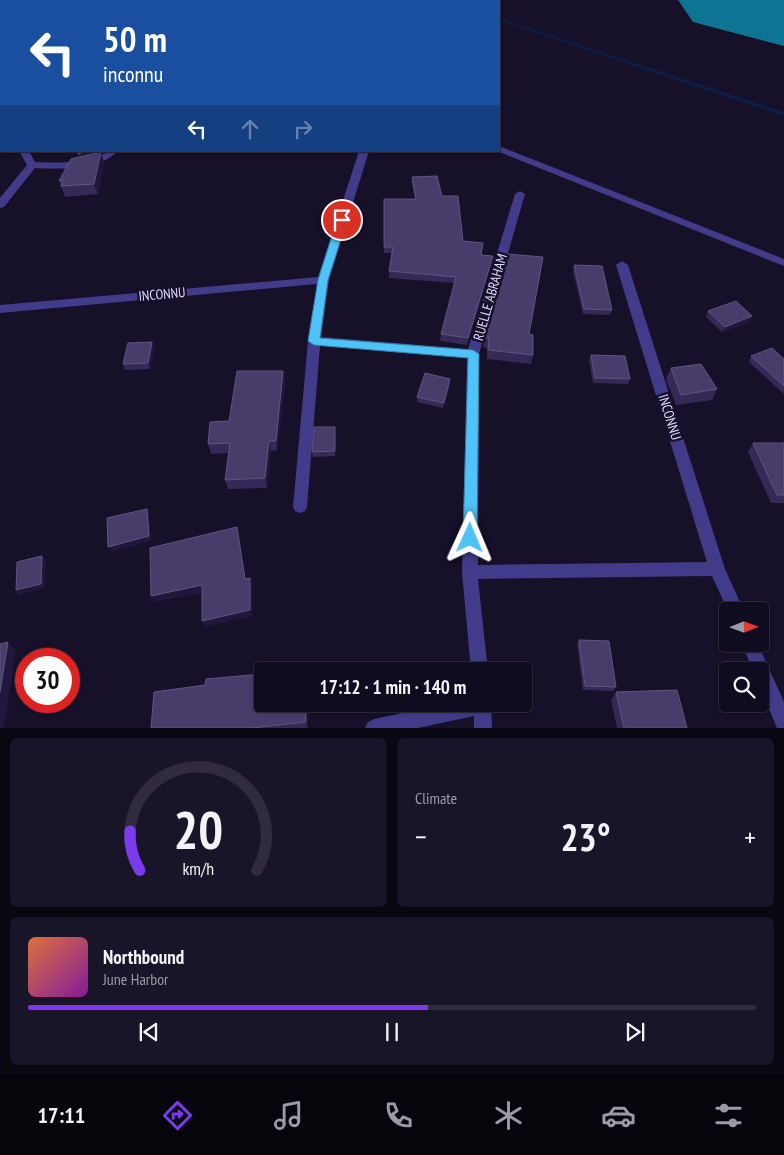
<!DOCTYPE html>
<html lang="en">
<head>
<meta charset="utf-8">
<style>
  :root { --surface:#100c1f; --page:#191528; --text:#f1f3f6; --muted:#9c9ba4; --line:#302c3d; --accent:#7c3aed }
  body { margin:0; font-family:"PT Sans Narrow",sans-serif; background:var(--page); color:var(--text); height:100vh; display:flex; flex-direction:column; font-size:19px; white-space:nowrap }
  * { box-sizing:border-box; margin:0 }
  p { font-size:16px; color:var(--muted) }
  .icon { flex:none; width:28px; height:28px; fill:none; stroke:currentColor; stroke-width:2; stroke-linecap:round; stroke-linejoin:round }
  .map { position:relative; height:728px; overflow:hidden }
  .sheet { display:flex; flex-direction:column; gap:10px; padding:10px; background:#090711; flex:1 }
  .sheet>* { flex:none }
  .guide { position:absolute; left:0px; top:0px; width:500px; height:152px; box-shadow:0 1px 4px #0004,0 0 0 1px var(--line); background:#1a4fa0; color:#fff; overflow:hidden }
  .needle { width:32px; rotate:89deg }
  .buttons { position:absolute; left:719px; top:602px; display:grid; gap:10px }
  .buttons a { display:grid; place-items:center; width:50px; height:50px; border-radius:5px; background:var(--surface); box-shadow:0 1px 4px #0004,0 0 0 1px var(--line); font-size:25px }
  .speed { position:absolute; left:15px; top:648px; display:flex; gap:10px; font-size:25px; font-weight:700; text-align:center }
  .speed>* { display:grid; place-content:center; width:65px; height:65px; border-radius:50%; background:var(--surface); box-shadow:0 1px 4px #0004,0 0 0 1px var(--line); line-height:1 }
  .speed .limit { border:8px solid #d22; background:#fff; color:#111 }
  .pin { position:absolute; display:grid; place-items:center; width:42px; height:42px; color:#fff; margin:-21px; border:2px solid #fff; border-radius:50%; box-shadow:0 1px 5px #0007 }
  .me { position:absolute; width:55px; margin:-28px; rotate:1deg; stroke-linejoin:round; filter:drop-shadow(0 0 4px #0008) }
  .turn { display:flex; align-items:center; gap:18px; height:105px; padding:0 20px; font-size:22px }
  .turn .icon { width:65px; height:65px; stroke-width:2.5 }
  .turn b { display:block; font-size:35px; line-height:42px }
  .lanes { display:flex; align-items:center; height:48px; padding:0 20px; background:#0003; justify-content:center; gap:25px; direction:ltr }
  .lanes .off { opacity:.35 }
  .big { font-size:38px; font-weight:600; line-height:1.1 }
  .sheet .widget { flex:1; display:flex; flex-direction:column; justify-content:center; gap:8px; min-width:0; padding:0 18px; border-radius:8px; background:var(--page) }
  .sheet .dial { align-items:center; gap:0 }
  .dial svg { height:130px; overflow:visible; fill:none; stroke:var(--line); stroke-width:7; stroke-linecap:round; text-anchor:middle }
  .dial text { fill:var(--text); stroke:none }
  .song { display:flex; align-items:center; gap:15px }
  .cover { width:60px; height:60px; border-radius:8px; background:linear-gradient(135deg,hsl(20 70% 55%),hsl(290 70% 35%)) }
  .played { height:5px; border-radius:2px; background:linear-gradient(90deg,var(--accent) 55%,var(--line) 55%) }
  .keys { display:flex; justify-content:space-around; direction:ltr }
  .heat { display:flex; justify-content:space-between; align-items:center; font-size:28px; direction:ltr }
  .sheet .tiles { flex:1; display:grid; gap:10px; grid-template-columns:1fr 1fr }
  .widget:last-child { grid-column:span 2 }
  .trip { position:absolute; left:254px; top:662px; width:278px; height:50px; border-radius:5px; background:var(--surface); box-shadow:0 1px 4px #0004,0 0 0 1px var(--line); font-weight:600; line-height:50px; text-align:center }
  .tab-bar { display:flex; height:80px; justify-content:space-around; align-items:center; background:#06050c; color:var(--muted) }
  .tab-bar .icon { width:35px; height:35px }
  .tab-bar .on { color:var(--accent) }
  .tab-bar b { font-size:22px; color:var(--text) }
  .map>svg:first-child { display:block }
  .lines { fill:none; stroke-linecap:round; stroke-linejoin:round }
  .stream { fill:#0a1e48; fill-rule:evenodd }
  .runway { fill:#0e7494; fill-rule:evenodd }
  .lane { fill:#423b89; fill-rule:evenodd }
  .street { fill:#423b89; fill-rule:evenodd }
  .wall { fill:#352958 }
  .shaded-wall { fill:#21173d }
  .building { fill:#473c6a; stroke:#5f5581 }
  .route { fill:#4fc3f7; stroke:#337fa1 }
  .labels { text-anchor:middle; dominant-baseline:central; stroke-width:5; stroke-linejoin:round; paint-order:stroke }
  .street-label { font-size:14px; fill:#dfd9ff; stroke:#161029 }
</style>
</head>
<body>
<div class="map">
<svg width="784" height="728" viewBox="0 0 784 728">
  <rect width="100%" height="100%" fill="#161029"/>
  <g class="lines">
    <path class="stream" d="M 440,0 L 447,0 L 448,1 L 442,1 Z
      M 499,18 L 784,112 L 784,116 L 499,20 Z"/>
    <path class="runway" d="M 678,0 L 784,0 L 784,46 L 693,22 Z"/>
    <path class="lane" d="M 126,0 L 135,0 L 135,1 L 127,1 Z
      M 499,146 L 784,259 L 784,266 L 497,151 L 499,151 Z"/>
    <path class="street" d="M 0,34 L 1,34 L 1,39 L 0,39 Z
      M 0,116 L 1,117 L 1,123 L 0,122 Z
      M 19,151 L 29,151 L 35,162 C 52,163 70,163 87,160 C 99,157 106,151 118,151 C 98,171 60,169 35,168 L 4,207 L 0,208 L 0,198 L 27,165 Z
      M 359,151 L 369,151 L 329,280 L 321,337 L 468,349 L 515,194 L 520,191 L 525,194 L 479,354 L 478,565 L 707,562 L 616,265 L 622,261 L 628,265 L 725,569 L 744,611 L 728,611 L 712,576 L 478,579 L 488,671 L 471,671 L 462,572 L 467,358 L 320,346 L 307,507 L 305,511 L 300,513 L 295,511 L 293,507 L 308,341 L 317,284 L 0,313 L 0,305 L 318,277 Z
      M 742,644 L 758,644 L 784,702 L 784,728 L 777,728 L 760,687 L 760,671 L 753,671 Z
      M 446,704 L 491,704 L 492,728 L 474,728 L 474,716 L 418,728 L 365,728 L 368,722 L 374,719 Z"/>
  </g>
  <path class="wall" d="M 101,153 L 104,162 L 98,194 L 65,197 L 59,181 L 79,157 L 78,154 Z
    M 412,177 L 442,196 L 463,241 L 492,262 L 467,345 L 440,341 L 441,334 L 454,283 L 389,278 L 389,271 L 392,253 L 384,253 L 384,199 L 415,199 L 412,183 Z
    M 574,265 L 612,310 L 610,315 L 583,314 L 573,271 Z
    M 708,311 L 752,316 L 750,322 L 722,332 L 706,317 Z
    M 529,334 L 533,355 L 531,364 L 487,359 L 487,348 L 483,347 L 484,338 Z
    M 152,342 L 154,347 L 150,369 L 125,370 L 123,364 Z
    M 591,355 L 630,379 L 628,384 L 593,383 L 589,361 Z
    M 751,356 L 784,359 L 784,394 L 749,362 Z
    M 671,368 L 717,389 L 712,400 L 676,405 L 666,379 Z
    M 283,371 L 285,381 L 277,450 L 271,451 L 267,488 L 228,489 L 225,480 L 229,453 L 211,454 L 208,444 L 229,421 Z
    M 450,379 L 450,384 L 443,408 L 417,402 L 417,397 Z
    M 335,427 L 335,456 L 313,457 L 312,452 Z
    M 753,443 L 784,443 L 784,503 L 771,503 L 748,452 Z
    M 579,640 L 616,687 L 613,691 L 583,690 L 577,644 Z
    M 616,692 L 687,728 L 617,728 L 611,700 Z
    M 262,704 L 307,704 L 308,728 L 151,728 Z"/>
  <path class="shaded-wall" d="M 87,151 L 106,151 L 101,153 L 104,162 L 98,194 L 94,184 L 80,159 L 78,154 Z
    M 493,256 L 492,262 L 467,345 L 468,338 Z
    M 752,316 L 750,322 L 722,332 L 725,327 Z
    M 152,342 L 154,347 L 150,369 L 148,363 Z
    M 283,371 L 285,381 L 277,450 L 276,441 Z
    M 450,379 L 450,384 L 443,408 L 444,403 Z
    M 269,441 L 271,451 L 267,488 L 265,478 Z
    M 147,509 L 149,514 L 151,541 L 111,552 L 108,547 Z
    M 237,527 L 239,534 L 247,586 L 245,579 Z
    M 42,556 L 46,560 L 45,588 L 19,595 L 16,590 Z
    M 250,578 L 252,584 L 252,616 L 205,627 L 202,621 Z
    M 202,585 L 205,592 L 155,602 L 151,596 Z
    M 8,642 L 16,651 L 4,728 L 0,728 L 0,692 Z
    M 305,704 L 307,704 L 308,728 L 306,722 Z"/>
  <path class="building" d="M 61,0 L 112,0 L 109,1 L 57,1 Z
    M 79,151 L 87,151 L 78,154 Z
    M 101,152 L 94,184 L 61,186 L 63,180 L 59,181 L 71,159 Z
    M 437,176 L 442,196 L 458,196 L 463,241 L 483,243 L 481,255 L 493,256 L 468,338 L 441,334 L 456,277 L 389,271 L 393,247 L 384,247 L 384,199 L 416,199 L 412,177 Z
    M 508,254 L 543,257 L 529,334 L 533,335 L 533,355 L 488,350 L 489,338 L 484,338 Z
    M 574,265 L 602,266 L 612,310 L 584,309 Z
    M 736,301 L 752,316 L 725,327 L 708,311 Z
    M 152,342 L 148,363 L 123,364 L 128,343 Z
    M 772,348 L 784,359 L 784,386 L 751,356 Z
    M 591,355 L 625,356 L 630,379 L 595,378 Z
    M 701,364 L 717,389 L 681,395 L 671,368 Z
    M 237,371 L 283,371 L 276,441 L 269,441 L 265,478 L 225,480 L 230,443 L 208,444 L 210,422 L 229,421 Z
    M 425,373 L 450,379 L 444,403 L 417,397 Z
    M 314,427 L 335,427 L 335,451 L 312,452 Z
    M 753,443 L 784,443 L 784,495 L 777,495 Z
    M 147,509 L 149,536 L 108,547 L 107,518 Z
    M 237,527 L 245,579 L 250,578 L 250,610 L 202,621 L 202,585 L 151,596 L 150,548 Z
    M 42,556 L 41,584 L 16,590 L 17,562 Z
    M 579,640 L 609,641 L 616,687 L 585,686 Z
    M 8,642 L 0,692 L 0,644 Z
    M 262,674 L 262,704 L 305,704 L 306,722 L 252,728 L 151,728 L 154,692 L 205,685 L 206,679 Z
    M 677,690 L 687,728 L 624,728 L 616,692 Z"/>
  <path class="route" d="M 342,217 L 347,220 L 328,280 L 320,338 L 473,350 L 479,354 L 477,538 L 475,542 L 470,544 L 465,542 L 463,538 L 468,358 L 314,345 L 308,341 L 318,280 L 337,220 Z"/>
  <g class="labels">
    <g class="street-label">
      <text transform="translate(162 294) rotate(-5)">INCONNU</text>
      <text transform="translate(490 297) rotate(-74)">RUELLE ABRAHAM</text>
      <text transform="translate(670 417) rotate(73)">INCONNU</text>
    </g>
  </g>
</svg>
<div class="buttons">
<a><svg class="needle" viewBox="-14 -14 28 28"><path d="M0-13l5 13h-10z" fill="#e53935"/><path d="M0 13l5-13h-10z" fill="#9c9ba4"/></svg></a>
<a><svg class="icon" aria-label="search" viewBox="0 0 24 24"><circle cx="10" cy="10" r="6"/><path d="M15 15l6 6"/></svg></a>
</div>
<div class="speed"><div class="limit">30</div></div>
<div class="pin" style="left:342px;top:220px;background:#d93025"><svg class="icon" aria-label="arrive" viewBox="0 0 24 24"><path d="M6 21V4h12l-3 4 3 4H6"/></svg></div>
<svg class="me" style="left:470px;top:538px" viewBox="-20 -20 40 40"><path d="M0-17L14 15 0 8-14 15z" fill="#4fc3f7" stroke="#fff" stroke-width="4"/></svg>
<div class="trip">17:12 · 1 min · 140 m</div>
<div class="guide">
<div class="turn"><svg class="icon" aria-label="left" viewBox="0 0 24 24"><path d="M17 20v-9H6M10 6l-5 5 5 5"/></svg><div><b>50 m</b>inconnu</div></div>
<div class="lanes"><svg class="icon" aria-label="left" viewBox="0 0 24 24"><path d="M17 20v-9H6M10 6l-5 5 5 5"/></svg><svg class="icon off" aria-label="ahead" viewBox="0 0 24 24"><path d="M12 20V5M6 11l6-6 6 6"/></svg><svg class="icon off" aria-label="right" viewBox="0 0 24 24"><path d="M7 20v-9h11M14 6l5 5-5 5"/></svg></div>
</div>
</div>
<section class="sheet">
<div class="tiles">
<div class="widget dial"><svg viewBox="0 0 100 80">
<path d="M14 69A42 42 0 1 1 86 69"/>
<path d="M14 69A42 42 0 0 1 8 45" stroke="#7c3aed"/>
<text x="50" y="56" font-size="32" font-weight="700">20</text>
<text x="50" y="72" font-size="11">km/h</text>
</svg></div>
<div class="widget"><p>Climate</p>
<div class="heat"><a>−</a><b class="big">23°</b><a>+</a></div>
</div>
<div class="widget">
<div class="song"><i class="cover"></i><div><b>Northbound</b><p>June Harbor</p></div></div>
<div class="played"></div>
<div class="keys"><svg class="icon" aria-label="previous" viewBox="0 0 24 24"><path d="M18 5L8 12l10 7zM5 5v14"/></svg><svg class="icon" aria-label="pause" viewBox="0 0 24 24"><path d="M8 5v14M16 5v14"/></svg><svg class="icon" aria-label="next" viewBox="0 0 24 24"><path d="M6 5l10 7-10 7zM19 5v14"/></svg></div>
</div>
</div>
</section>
<nav class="tab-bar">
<b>17:11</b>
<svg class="icon on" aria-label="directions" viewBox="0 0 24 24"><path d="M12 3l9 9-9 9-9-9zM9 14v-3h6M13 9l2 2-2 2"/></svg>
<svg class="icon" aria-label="music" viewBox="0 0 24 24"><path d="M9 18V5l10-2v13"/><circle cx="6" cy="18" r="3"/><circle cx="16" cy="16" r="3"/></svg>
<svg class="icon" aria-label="phone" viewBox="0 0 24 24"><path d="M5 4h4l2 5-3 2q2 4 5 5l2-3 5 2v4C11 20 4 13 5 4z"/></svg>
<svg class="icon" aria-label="climate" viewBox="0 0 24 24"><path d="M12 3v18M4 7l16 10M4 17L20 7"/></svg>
<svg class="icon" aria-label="car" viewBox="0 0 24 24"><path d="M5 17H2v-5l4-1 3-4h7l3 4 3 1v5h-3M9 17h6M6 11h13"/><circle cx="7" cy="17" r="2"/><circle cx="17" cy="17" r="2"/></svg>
<svg class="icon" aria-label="filters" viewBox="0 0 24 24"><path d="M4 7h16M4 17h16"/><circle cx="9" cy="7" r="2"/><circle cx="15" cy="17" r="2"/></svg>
</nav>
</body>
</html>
